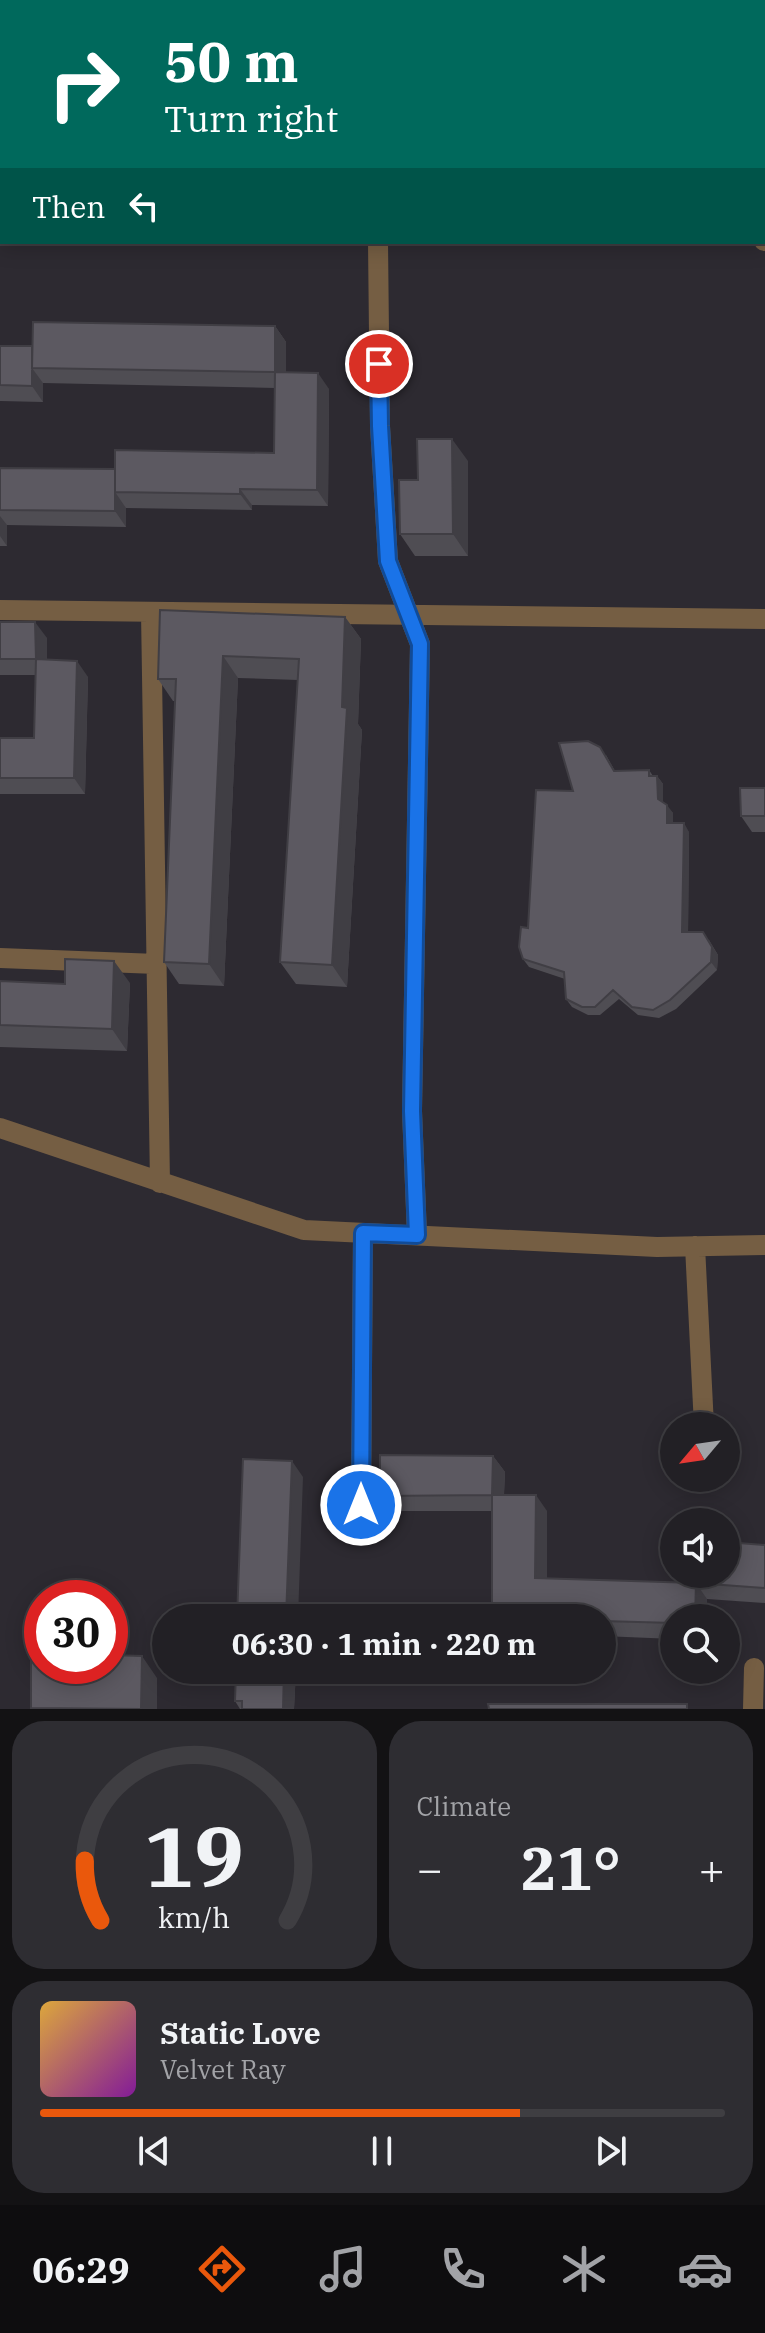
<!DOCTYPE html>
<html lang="en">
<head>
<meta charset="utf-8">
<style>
  :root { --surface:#222025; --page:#2e2d32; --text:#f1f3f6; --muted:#a2a3a7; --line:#3f3e42; --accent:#ea580c }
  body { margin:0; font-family:"IBM Plex Serif",serif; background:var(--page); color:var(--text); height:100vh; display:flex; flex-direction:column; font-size:30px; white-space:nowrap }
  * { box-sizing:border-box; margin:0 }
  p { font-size:26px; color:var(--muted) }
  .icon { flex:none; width:44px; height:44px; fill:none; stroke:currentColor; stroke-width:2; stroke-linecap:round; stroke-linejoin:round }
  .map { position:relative; height:1709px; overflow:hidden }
  .panel { display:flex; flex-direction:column; gap:12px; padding:12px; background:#131214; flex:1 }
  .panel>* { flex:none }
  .guide { position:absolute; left:0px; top:0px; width:766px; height:244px; box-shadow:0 4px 20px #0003,0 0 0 2px var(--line); background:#00695c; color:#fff; overflow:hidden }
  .needle { width:52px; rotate:241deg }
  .buttons { position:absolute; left:660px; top:1412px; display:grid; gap:16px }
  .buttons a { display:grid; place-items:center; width:80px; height:80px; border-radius:50%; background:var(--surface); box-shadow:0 4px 20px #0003,0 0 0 2px var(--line); font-size:40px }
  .speed { position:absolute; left:24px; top:1580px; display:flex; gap:16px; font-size:40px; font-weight:700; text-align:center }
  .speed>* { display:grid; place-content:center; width:104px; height:104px; border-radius:50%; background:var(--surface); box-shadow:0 4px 20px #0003,0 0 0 2px var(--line); line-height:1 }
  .speed .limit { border:12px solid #d22; background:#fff; color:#111 }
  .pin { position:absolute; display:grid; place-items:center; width:68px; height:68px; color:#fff; margin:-34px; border:4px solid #fff; border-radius:50%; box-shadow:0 2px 8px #0007 }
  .me { position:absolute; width:88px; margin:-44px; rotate:0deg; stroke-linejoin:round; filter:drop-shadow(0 0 6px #0008) }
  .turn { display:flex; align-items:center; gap:28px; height:168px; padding:0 32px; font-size:36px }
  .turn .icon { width:104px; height:104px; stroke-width:2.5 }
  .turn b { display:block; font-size:56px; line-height:68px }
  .then { display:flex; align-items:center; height:76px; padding:0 32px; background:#0003; gap:16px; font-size:30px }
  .big { font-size:60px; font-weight:800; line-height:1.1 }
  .panel .card { flex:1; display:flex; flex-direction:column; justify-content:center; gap:12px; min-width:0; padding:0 28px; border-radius:32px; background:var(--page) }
  .panel .dial { align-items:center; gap:0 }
  .dial svg { height:208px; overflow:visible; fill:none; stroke:var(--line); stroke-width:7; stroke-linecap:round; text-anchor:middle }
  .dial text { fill:var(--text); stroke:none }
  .song { display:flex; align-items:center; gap:24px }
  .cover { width:96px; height:96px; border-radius:12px; background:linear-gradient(135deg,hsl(40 70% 55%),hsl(290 70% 35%)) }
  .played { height:8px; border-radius:4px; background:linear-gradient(90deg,var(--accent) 70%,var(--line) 70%) }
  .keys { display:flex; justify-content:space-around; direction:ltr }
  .heat { display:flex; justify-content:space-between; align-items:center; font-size:44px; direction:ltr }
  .panel .tiles { flex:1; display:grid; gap:12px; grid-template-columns:1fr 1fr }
  .card:last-child { grid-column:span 2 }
  .trip { position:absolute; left:152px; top:1604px; width:464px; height:80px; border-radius:40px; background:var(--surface); box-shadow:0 4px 20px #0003,0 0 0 2px var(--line); font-weight:800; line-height:80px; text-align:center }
  .dock { display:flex; height:128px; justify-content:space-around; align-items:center; background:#0e0d0f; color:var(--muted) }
  .dock .icon { width:56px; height:56px }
  .dock .current { color:var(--accent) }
  .dock b { font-size:36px; color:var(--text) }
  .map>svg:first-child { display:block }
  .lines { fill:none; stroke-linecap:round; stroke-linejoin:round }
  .minor { stroke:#755e43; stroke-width:20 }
  .wall { fill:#4f4d53 }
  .shaded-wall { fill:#403e44 }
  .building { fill:#5c5961; stroke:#403e44; stroke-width:2 }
  .route-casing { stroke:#114b97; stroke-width:20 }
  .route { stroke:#1a73e8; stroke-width:14 }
</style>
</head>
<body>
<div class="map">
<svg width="765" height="1709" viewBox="0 0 765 1709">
  <rect width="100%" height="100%" fill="#2d2a31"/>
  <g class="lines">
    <path class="minor" d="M 612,2 L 612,0
      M 0,227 L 2,227
      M 764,241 L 765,241
      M 378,242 L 380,426 L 388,561 L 420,644 L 412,1111 L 417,1235
      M 0,610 L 765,619
      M 151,612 L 160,1183
      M 0,958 L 157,964
      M 0,1128 L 304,1230 L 657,1247 L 765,1245
      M 695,1246 L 704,1426
      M 361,1505 L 363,1233
      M 753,1709 L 754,1668"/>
  </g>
  <path class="wall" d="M 288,0 L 366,0 L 366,2 L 289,2 Z
    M 275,326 L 286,342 L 286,372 L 329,389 L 328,506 L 252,505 L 252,510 L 126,508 L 126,527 L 7,525 L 7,546 L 0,546 L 0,468 L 115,469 L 274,453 L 275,388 L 43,383 L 43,402 L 0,401 L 0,346 L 32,346 Z
    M 468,461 L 468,556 L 415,556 L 400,534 L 418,480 Z
    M 345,617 L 361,639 L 358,724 L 362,730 L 347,987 L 296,984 L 280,962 L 298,680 L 238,678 L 224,986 L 179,984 L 164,962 L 175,701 L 173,701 L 158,679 Z
    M 0,622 L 47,638 L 47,660 L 88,677 L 85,794 L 0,794 L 0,738 L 34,738 L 36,675 L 0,675 Z
    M 606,755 L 615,771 L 649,770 L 653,776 L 657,776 L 663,784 L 663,803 L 673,813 L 673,823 L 689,832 L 688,932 L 709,940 L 718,955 L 717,970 L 676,1009 L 659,1018 L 638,1015 L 619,999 L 600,1015 L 588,1015 L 572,1007 L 566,999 L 565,979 L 529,967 L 523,959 L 528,928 Z
    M 765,788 L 765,832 L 752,832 L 741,816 Z
    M 0,981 L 65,984 L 130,983 L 127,1051 L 0,1047 Z
    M 493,1456 L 505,1472 L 504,1495 L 547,1511 L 547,1578 L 696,1583 L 765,1545 L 765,1603 L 707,1599 L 706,1618 L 674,1618 L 674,1639 L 602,1636 L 602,1618 L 494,1618 L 492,1615 L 492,1511 L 391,1511 L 380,1496 Z
    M 236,1670 L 296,1670 L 294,1709 L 240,1709 L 235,1701 Z"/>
  <path class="shaded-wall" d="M 275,326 L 286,342 L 286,388 L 275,372 Z
    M 32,368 L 43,383 L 43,402 L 32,386 Z
    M 318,373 L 329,389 L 328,506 L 317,490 Z
    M 452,439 L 468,461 L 468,556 L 453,534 Z
    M 115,469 L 115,492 L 126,508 L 126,527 L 115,511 Z
    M 240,489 L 252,505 L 252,510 L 240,494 Z
    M 0,516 L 7,525 L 7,546 L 0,536 Z
    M 345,617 L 361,639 L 358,724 L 362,730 L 347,987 L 332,965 Z
    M 35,622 L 47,638 L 47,675 L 36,659 Z
    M 223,656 L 238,678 L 224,986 L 209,964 Z
    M 77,661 L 88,677 L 85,794 L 74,778 Z
    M 657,776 L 663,784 L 663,807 L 658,799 Z
    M 667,805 L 673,813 L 673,831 L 667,823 Z
    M 684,823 L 689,832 L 688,940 L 682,932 Z
    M 703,932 L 718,955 L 717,970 L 711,962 Z
    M 114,961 L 130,983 L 127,1051 L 112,1029 Z
    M 493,1456 L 505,1472 L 503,1511 L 492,1495 Z
    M 292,1461 L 303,1477 L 298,1618 L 286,1618 Z
    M 536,1495 L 547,1511 L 547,1594 L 535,1578 Z
    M 696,1583 L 707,1599 L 706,1618 L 695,1618 Z
    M 142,1656 L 157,1678 L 157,1709 L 141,1709 Z
    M 284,1670 L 296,1670 L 294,1709 L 283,1709 Z"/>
  <path class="building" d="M 33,322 L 275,326 L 275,372 L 32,368 Z
    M 0,346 L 32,346 L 32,386 L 0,385 Z
    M 275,372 L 318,373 L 317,490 L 240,489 L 240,494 L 115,492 L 115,450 L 274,453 Z
    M 417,439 L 452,439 L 453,534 L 400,534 L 399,480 L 418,480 Z
    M 0,468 L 115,469 L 115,511 L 0,510 Z
    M 160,610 L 345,617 L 342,707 L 347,708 L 332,965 L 280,962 L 299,659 L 223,656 L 209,964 L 164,962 L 176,679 L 158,679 Z
    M 0,622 L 35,622 L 36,659 L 0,659 Z
    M 36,659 L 77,661 L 74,778 L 0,778 L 0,738 L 34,738 Z
    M 588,741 L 600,747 L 614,771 L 649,770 L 649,776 L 657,776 L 658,799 L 667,805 L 667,823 L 684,823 L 682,932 L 703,932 L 712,947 L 711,962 L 670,1000 L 653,1010 L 632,1007 L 613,990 L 595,1007 L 582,1007 L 566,999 L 564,972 L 523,959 L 519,947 L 521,927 L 528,928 L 536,790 L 573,791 L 559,743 Z
    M 740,788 L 765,788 L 765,816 L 741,816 Z
    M 65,959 L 114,961 L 112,1029 L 0,1025 L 0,981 L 65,984 Z
    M 380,1455 L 493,1456 L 492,1495 L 380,1496 Z
    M 243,1459 L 292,1461 L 286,1618 L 237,1618 Z
    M 492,1495 L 536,1495 L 535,1578 L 696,1583 L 695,1618 L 674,1618 L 674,1623 L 602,1621 L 602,1618 L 566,1618 L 566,1616 L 492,1615 Z
    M 726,1542 L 765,1545 L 765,1588 L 696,1583 L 696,1574 L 726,1574 Z
    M 31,1654 L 42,1654 L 42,1666 L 110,1666 L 110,1655 L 142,1656 L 141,1709 L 31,1708 Z
    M 236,1670 L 284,1670 L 283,1709 L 242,1709 L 242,1701 L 235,1701 Z
    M 488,1704 L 687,1704 L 687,1709 L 489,1709 Z"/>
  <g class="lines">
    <g class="route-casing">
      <path id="route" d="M 361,1505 L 363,1233 L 417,1235 L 412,1111 L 420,644 L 388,561 L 380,426 L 379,364"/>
    </g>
    <use href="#route" class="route"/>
  </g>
</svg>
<div class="buttons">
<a><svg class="needle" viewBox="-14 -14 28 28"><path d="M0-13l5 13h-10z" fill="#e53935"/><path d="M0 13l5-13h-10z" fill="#a2a3a7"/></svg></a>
<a><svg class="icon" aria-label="sound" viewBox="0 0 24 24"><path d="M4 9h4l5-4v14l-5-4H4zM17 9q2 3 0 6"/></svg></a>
<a><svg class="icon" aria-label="search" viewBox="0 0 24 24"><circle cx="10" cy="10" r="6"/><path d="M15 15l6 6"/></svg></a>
</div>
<div class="speed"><div class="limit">30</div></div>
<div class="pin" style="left:379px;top:364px;background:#d93025"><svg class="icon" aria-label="arrive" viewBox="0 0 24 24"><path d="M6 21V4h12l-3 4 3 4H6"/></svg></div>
<svg class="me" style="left:361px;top:1505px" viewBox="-20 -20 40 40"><circle r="17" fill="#1a73e8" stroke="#fff" stroke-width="3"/><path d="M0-11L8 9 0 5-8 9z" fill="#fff"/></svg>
<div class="trip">06:30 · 1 min · 220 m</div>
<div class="guide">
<div class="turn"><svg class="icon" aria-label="right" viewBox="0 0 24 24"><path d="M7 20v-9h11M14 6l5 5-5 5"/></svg><div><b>50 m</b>Turn right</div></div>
<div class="then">Then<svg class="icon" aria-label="left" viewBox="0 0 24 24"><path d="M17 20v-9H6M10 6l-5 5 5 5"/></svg></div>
</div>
</div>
<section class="panel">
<div class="tiles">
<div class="card dial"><svg viewBox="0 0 100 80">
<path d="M14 69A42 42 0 1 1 86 69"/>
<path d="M14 69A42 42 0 0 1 8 46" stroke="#ea580c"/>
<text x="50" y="56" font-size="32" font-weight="700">19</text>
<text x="50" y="72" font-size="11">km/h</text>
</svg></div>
<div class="card"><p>Climate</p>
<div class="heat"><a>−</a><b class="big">21°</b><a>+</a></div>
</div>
<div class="card">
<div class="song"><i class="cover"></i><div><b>Static Love</b><p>Velvet Ray</p></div></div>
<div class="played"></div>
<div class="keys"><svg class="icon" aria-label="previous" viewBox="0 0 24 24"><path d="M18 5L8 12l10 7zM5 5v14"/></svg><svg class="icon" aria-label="pause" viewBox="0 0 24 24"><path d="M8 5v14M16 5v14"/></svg><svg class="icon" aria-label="next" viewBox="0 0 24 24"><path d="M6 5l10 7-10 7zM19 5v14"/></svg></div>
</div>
</div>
</section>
<nav class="dock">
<b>06:29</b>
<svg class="icon current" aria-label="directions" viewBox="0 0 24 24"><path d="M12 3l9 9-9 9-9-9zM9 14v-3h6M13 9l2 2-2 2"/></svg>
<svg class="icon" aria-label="music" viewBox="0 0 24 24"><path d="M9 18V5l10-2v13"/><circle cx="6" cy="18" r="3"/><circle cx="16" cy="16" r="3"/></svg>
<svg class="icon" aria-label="phone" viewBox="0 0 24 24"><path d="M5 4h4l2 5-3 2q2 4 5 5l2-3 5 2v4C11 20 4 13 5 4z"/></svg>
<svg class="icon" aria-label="climate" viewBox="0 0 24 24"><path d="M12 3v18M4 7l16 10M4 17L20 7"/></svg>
<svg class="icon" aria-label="car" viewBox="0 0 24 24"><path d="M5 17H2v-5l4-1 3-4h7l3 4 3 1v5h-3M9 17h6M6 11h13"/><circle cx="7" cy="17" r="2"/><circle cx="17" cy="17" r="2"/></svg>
</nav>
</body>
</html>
